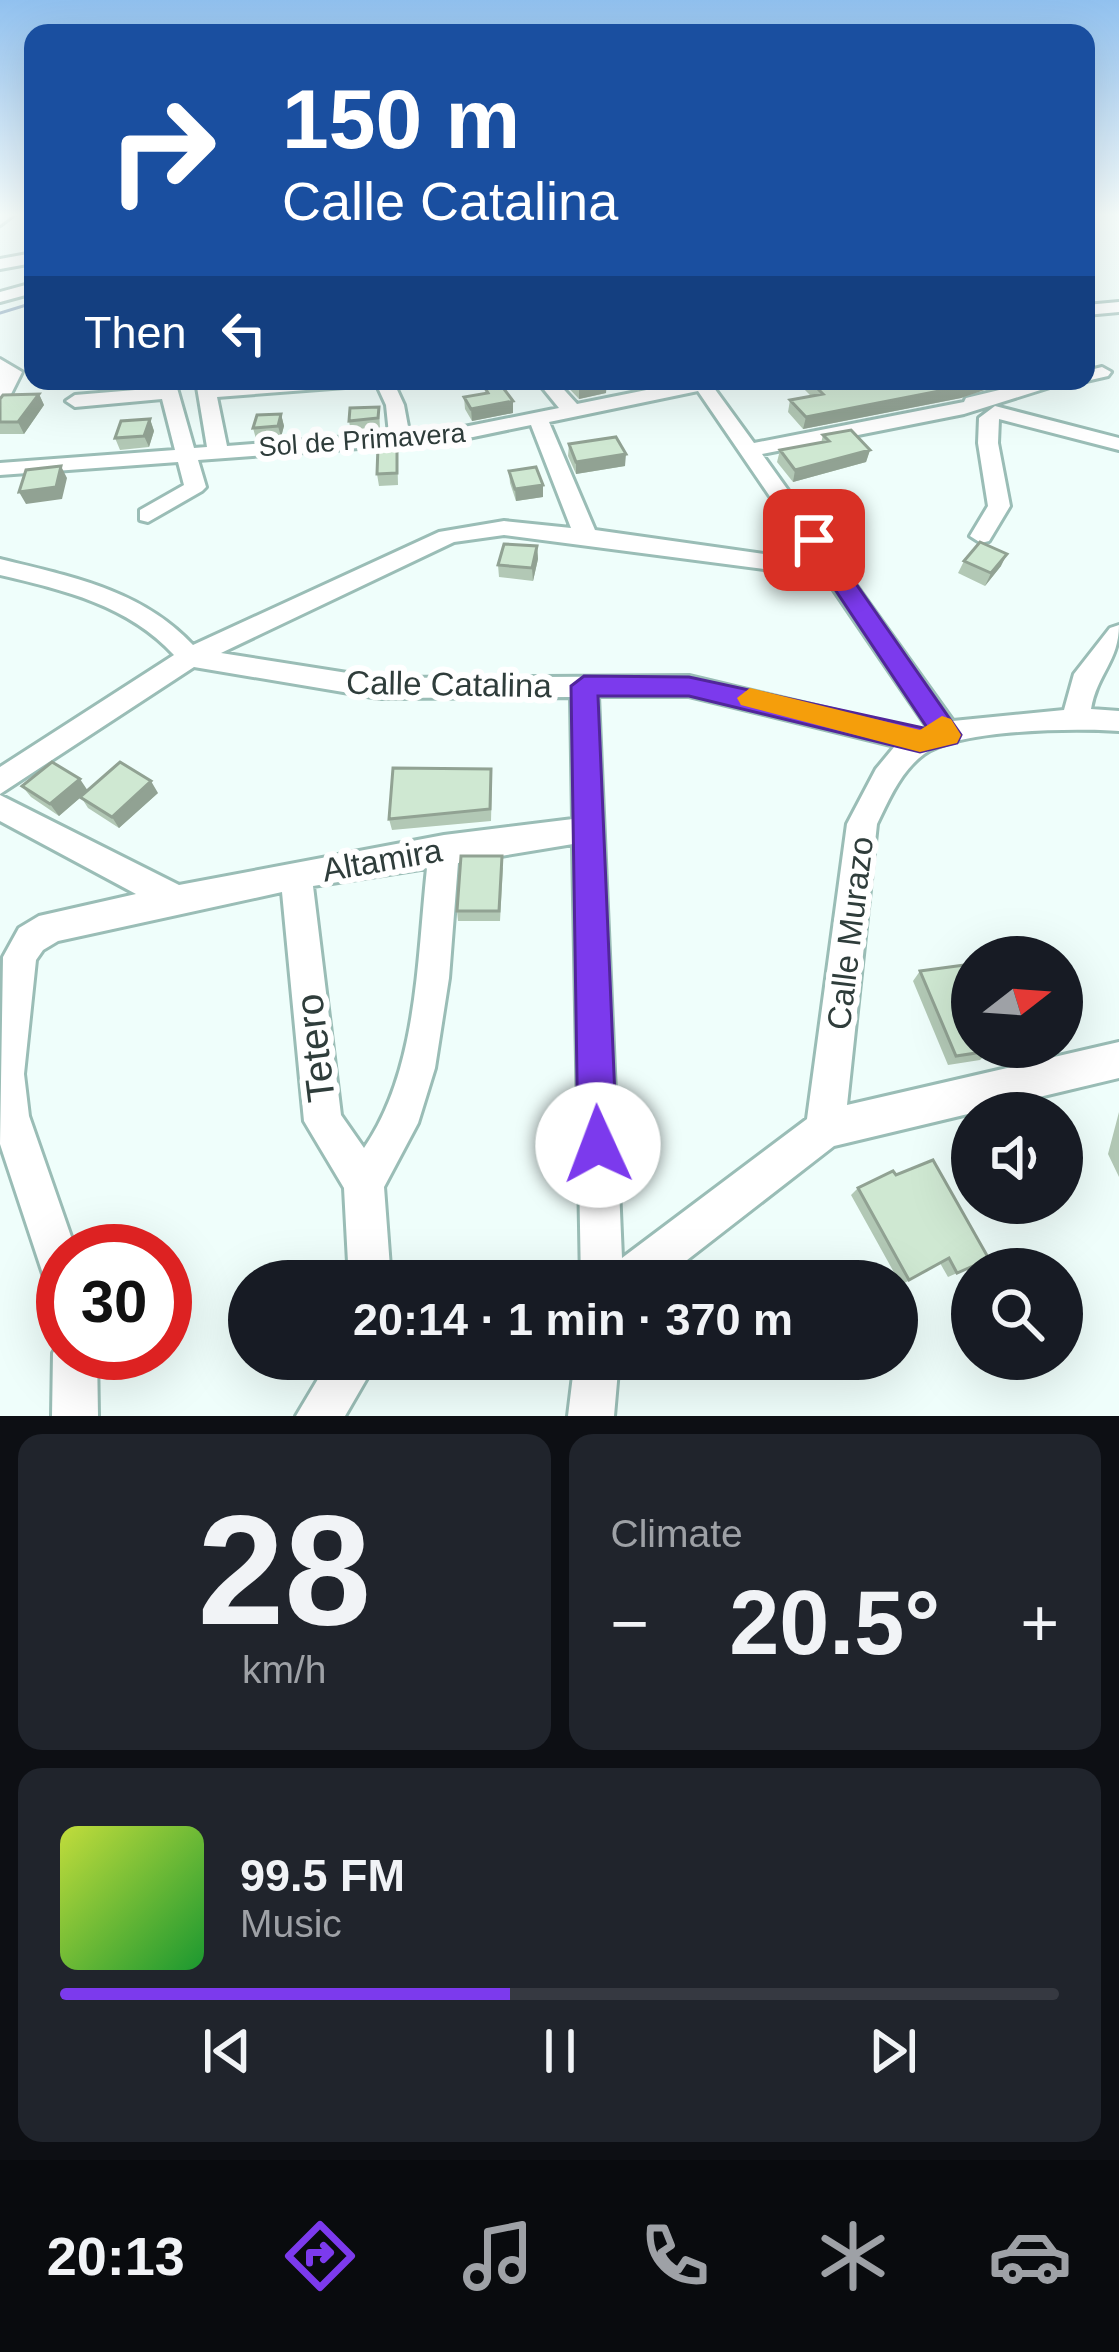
<!DOCTYPE html>
<html lang="en">
<head>
<meta charset="utf-8">
<style>
  :root { --surface:#171b24; --page:#20242c; --text:#f1f3f6; --muted:#9ea1a6; --line:#363941; --accent:#7c3aed }
  body { margin:0; font-family:Helvetica,sans-serif; background:var(--page); color:var(--text); height:100vh; display:flex; flex-direction:column; font-size:45px; white-space:nowrap }
  * { box-sizing:border-box; margin:0 }
  p { font-size:39px; color:var(--muted) }
  .icon { flex:none; width:66px; height:66px; fill:none; stroke:currentColor; stroke-width:2; stroke-linecap:round; stroke-linejoin:round }
  .map { position:relative; height:1416px; overflow:hidden }
  .drawer { display:flex; flex-direction:column; gap:18px; padding:18px; background:#0d0f14; flex:1 }
  .drawer>* { flex:none }
  .top-card { position:absolute; left:24px; top:24px; width:1071px; height:366px; border-radius:24px; box-shadow:0 12px 48px #0002; background:#1a4fa0; color:#fff; overflow:hidden }
  .needle { width:78px; rotate:73deg }
  .fabs { position:absolute; left:951px; top:936px; display:grid; gap:24px }
  .fabs a { display:grid; place-items:center; width:132px; height:132px; border-radius:50%; background:var(--surface); box-shadow:0 12px 48px #0002; font-size:60px }
  .speed { position:absolute; left:36px; top:1224px; display:flex; gap:24px; font-size:60px; font-weight:700; text-align:center }
  .speed>* { display:grid; place-content:center; width:156px; height:156px; border-radius:50%; background:var(--surface); box-shadow:0 12px 48px #0002; line-height:1 }
  .speed .limit { border:18px solid #d22; background:#fff; color:#111 }
  .pin { position:absolute; display:grid; place-items:center; width:102px; height:102px; color:#fff; margin:-51px; border-radius:24px; box-shadow:0 6px 18px #0006 }
  .me { position:absolute; width:132px; margin:-66px; rotate:358deg; stroke-linejoin:round; filter:drop-shadow(0 0 9px #0008) }
  .turn { display:flex; align-items:center; gap:42px; height:252px; padding:0 60px; font-size:54px }
  .turn .icon { width:156px; height:156px; stroke-width:2.5 }
  .turn b { display:block; font-size:84px; line-height:102px }
  .then { display:flex; align-items:center; height:114px; padding:0 60px; background:#0003; gap:24px; font-size:45px }
  .big { font-size:90px; font-weight:800; line-height:1.1 }
  .drawer .card { flex:1; display:flex; flex-direction:column; justify-content:center; gap:18px; min-width:0; padding:0 42px; border-radius:24px; background:var(--page) }
  .drawer .dial { align-items:center; gap:0 }
  .dial b { font-size:156px; line-height:1 }
  .song { display:flex; align-items:center; gap:36px }
  .cover { width:144px; height:144px; border-radius:18px; background:linear-gradient(135deg,hsl(70 70% 55%),hsl(130 70% 35%)) }
  .played { height:12px; border-radius:6px; background:linear-gradient(90deg,var(--accent) 45%,var(--line) 45%) }
  .keys { display:flex; justify-content:space-around; direction:ltr }
  .heat { display:flex; justify-content:space-between; align-items:center; font-size:66px; direction:ltr }
  .drawer .tiles { flex:1; display:grid; gap:18px; grid-template-columns:1fr 1fr }
  .card:last-child { grid-column:span 2 }
  .trip { position:absolute; left:228px; top:1260px; width:690px; height:120px; border-radius:60px; background:var(--surface); box-shadow:0 12px 48px #0002; font-weight:800; line-height:120px; text-align:center }
  .dock { display:flex; height:192px; justify-content:space-around; align-items:center; background:#090b0e; color:var(--muted) }
  .dock .icon { width:84px; height:84px }
  .dock .active { color:var(--accent) }
  .dock b { font-size:54px; color:var(--text) }
  .map>svg:first-child { display:block }
  .lines { fill:none; stroke-linecap:round; stroke-linejoin:round }
  .stream { stroke:#89a7c0; stroke-width:3 }
  .minor-casing { stroke:#9abdb6; stroke-width:6 }
  .minor { fill:#fff; fill-rule:evenodd }
  .wall { fill:#b2c8b5 }
  .shaded-wall { fill:#91a293 }
  .building { fill:#cfe8d2; stroke:#91a293; stroke-width:3 }
  .route { fill:#7c3aed; stroke:#51269a; stroke-width:3 }
  .slow { fill:#f59e0b }
  .labels { text-anchor:middle; dominant-baseline:central; stroke-width:12; stroke-linejoin:round; paint-order:stroke }
  .far-street-label { font-size:27px; fill:#2f3d3b; stroke:#fff }
  .street-label { font-size:33px; fill:#2f3d3b; stroke:#fff }
  .near-street-label { font-size:39px; fill:#2f3d3b; stroke:#fff }
</style>
</head>
<body>
<div class="map">
<svg width="1119" height="1416" viewBox="0 0 1119 1416">
  <rect width="100%" height="100%" fill="#effefb"/>
  <g class="lines">
    <path class="stream" d="M 0,313 L 33,303"/>
    <g class="minor-casing">
      <path id="minor" d="M 0,215 L 13,215 L 0,225 Z
        M 33,253 L 33,263 L 0,269 L 0,259 Z
        M 33,283 L 33,293 L 0,302 L 0,292 Z
        M 1119,302 L 1119,312 L 1086,315 L 1086,305 Z
        M 0,359 L 22,372 L 7,402 L 0,404 Z
        M 1102,367 L 1111,372 L 1108,376 L 1086,381 L 1084,381 L 1086,371 Z
        M 157,381 L 175,381 L 194,448 L 207,447 L 196,381 L 214,381 L 215,386 L 354,381 L 345,387 L 217,397 L 227,446 L 389,434 L 386,405 L 375,381 L 393,381 L 404,405 L 409,432 L 454,429 L 559,408 L 537,381 L 556,381 L 577,404 L 691,381 L 729,381 L 714,388 L 754,443 L 964,402 L 966,398 L 1037,381 L 1069,381 L 964,414 L 762,454 L 953,721 L 1064,710 L 1074,674 L 1110,628 L 1119,625 C 1119,661 1097,674 1091,709 L 1119,711 L 1119,731 C 1074,728 959,729 924,754 C 901,771 889,799 877,824 L 847,1105 L 1119,1042 L 1119,1078 L 834,1146 L 660,1281 L 581,1281 L 573,844 L 458,863 L 449,978 L 435,1068 L 418,1123 L 384,1187 L 391,1281 L 349,1281 L 344,1188 L 304,1121 L 282,892 L 58,941 L 43,950 L 36,960 L 24,1074 L 29,1116 L 76,1251 L 63,1251 L 63,1295 L 48,1289 L 0,1144 L 3,957 L 19,928 L 39,916 L 136,894 L 0,821 L 0,795 L 179,885 L 444,835 L 573,819 L 571,697 L 379,698 L 194,667 L 0,794 L 0,767 L 174,655 C 128,605 64,590 0,575 L 0,559 C 70,576 142,590 193,645 L 439,532 L 504,521 L 571,528 L 531,425 L 454,441 L 198,460 L 206,487 L 202,491 L 148,522 L 140,520 L 140,510 L 184,485 L 178,462 L 0,475 L 0,463 L 175,450 L 162,399 L 75,407 L 66,401 L 75,395 L 159,388 ZM 698,391 L 814,561 L 595,530 L 549,422 ZM 504,535 L 825,577 L 928,728 L 921,731 L 689,676 L 379,678 L 221,653 L 454,542 ZM 598,696 L 689,696 L 895,746 L 876,769 L 847,824 L 807,1119 L 622,1258 ZM 427,868 C 417,959 418,1070 364,1148 L 341,1115 L 313,886 Z
        M 995,406 L 1119,438 L 1119,450 L 999,419 L 998,443 L 1010,506 L 989,541 L 981,543 L 970,536 L 988,506 L 978,443 L 979,418 Z
        M 63,1336 L 63,1353 L 97,1353 L 98,1416 L 52,1416 L 53,1353 Z
        M 330,1359 L 378,1359 L 345,1416 L 296,1416 Z
        M 575,1359 L 619,1359 L 614,1416 L 568,1416 Z"/>
    </g>
    <use href="#minor" class="minor"/>
  </g>
  <path class="wall" d="M 562,381 L 606,381 L 606,393 L 579,399 Z
    M 796,381 L 998,381 L 996,386 L 961,398 L 803,429 L 788,412 L 790,400 L 811,396 Z
    M 485,388 L 513,413 L 472,421 L 465,409 L 464,397 L 486,393 Z
    M 39,394 L 44,405 L 24,434 L 0,434 L 0,399 Z
    M 379,407 L 380,430 L 351,432 L 349,421 Z
    M 281,414 L 284,426 L 281,437 L 256,439 L 253,428 Z
    M 150,419 L 154,431 L 149,447 L 120,450 L 115,438 Z
    M 823,435 L 870,450 L 866,462 L 793,482 L 777,462 L 780,450 L 821,443 Z
    M 569,444 L 625,466 L 576,474 L 568,456 Z
    M 397,445 L 398,485 L 379,486 L 377,474 Z
    M 509,471 L 543,485 L 543,497 L 516,501 L 510,483 Z
    M 537,546 L 538,559 L 533,581 L 499,577 L 498,565 Z
    M 964,561 L 1001,566 L 985,586 L 958,573 Z
    M 492,780 L 491,821 L 392,830 L 389,819 Z
    M 22,786 L 88,791 L 158,793 L 119,828 L 88,808 L 81,797 L 59,816 L 31,797 Z
    M 503,867 L 500,921 L 458,921 L 457,911 Z
    M 920,971 L 972,1047 L 989,1051 L 980,1060 L 948,1065 L 913,981 Z
    M 1119,1112 L 1119,1177 L 1108,1154 Z
    M 896,1175 L 989,1259 L 948,1277 L 940,1263 L 901,1285 L 851,1195 L 858,1188 Z"/>
  <path class="shaded-wall" d="M 982,381 L 998,381 L 996,386 L 961,398 L 803,429 L 806,417 Z
    M 607,382 L 606,393 L 579,399 L 579,388 Z
    M 39,394 L 44,405 L 24,434 L 18,422 Z
    M 513,401 L 513,413 L 472,421 L 471,409 Z
    M 281,414 L 284,426 L 281,437 L 278,426 Z
    M 150,419 L 154,431 L 149,447 L 144,436 Z
    M 870,450 L 866,462 L 793,482 L 795,470 Z
    M 626,454 L 625,466 L 576,474 L 576,462 Z
    M 61,466 L 67,478 L 62,499 L 26,504 L 19,492 Z
    M 543,485 L 543,497 L 516,501 L 515,489 Z
    M 537,546 L 538,559 L 533,581 L 532,568 Z
    M 1007,554 L 1001,566 L 985,586 L 991,573 Z
    M 80,779 L 88,791 L 59,816 L 50,804 Z
    M 151,781 L 158,793 L 119,828 L 112,817 Z"/>
  <path class="building" d="M 573,381 L 606,381 L 607,382 L 579,388 Z
    M 810,381 L 982,381 L 965,386 L 806,417 L 790,400 L 823,394 Z
    M 501,385 L 513,401 L 471,409 L 464,397 L 488,393 L 485,388 Z
    M 39,394 L 18,422 L 0,422 L 0,399 L 3,395 Z
    M 379,407 L 378,418 L 349,421 L 350,408 Z
    M 281,414 L 278,426 L 253,428 L 257,415 Z
    M 150,419 L 144,436 L 115,438 L 121,421 Z
    M 851,430 L 870,450 L 795,470 L 780,450 L 829,441 L 823,435 Z
    M 616,437 L 626,454 L 576,462 L 569,444 Z
    M 397,445 L 397,473 L 377,474 L 378,446 Z
    M 61,466 L 56,487 L 19,492 L 26,470 Z
    M 536,467 L 543,485 L 515,489 L 509,471 Z
    M 980,542 L 1007,554 L 991,573 L 964,561 Z
    M 504,544 L 537,546 L 532,568 L 498,565 Z
    M 52,762 L 80,779 L 50,804 L 22,786 Z
    M 120,762 L 151,781 L 112,817 L 80,797 Z
    M 393,768 L 491,769 L 490,809 L 389,819 Z
    M 461,856 L 502,856 L 499,911 L 457,911 Z
    M 972,964 L 972,1047 L 987,1047 L 989,1051 L 956,1056 L 920,971 Z
    M 933,1160 L 989,1259 L 957,1273 L 949,1258 L 909,1280 L 858,1188 L 893,1171 L 896,1175 Z"/>
  <linearGradient id="sky" x2="0" y2="1"><stop stop-color="#91c1ef"/><stop offset="0.52" stop-color="#f8fffd"/><stop offset="1" stop-color="#f8fffd" stop-opacity="0"/></linearGradient>
  <rect width="1119" height="413" fill="url(#sky)"/>
  <path class="route" d="M 814,533 L 822,535 L 961,735 L 957,743 L 920,752 L 689,696 L 598,696 L 617,1145 L 611,1159 L 598,1165 L 584,1159 L 578,1145 L 571,686 L 584,676 L 689,677 L 928,729 L 802,540 Z"/>
  <path class="slow" d="M 750,688 L 920,730 L 942,716 L 951,719 L 961,735 L 957,743 L 920,752 L 741,705 L 737,698 Z"/>
  <g class="labels">
    <g class="far-street-label">
      <text transform="translate(362 440) rotate(-4)">Sol de Primavera</text>
    </g>
    <g class="street-label">
      <text transform="translate(449 684) rotate(1)">Calle Catalina</text>
      <text transform="translate(382 860) rotate(-10)">Altamira</text>
      <text transform="translate(850 933) rotate(-83)">Calle Murazo</text>
    </g>
    <g class="near-street-label">
      <text transform="translate(315 1048) rotate(-97)">Tetero</text>
    </g>
  </g>
</svg>
<div class="fabs">
<a><svg class="needle" viewBox="-14 -14 28 28"><path d="M0-13l5 13h-10z" fill="#e53935"/><path d="M0 13l5-13h-10z" fill="#9ea1a6"/></svg></a>
<a><svg class="icon" aria-label="sound" viewBox="0 0 24 24"><path d="M4 9h4l5-4v14l-5-4H4zM17 9q2 3 0 6"/></svg></a>
<a><svg class="icon" aria-label="search" viewBox="0 0 24 24"><circle cx="10" cy="10" r="6"/><path d="M15 15l6 6"/></svg></a>
</div>
<div class="speed"><div class="limit">30</div></div>
<div class="pin" style="left:814px;top:540px;background:#d93025"><svg class="icon" aria-label="arrive" viewBox="0 0 24 24"><path d="M6 21V4h12l-3 4 3 4H6"/></svg></div>
<svg class="me" style="left:598px;top:1145px" viewBox="-20 -20 40 40"><circle r="19" fill="#fff"/><path d="M0-13L10 11 0 6-10 11z" fill="#7c3aed"/></svg>
<div class="trip">20:14 · 1 min · 370 m</div>
<div class="top-card">
<div class="turn"><svg class="icon" aria-label="right" viewBox="0 0 24 24"><path d="M7 20v-9h11M14 6l5 5-5 5"/></svg><div><b>150 m</b>Calle Catalina</div></div>
<div class="then">Then<svg class="icon" aria-label="left" viewBox="0 0 24 24"><path d="M17 20v-9H6M10 6l-5 5 5 5"/></svg></div>
</div>
</div>
<section class="drawer">
<div class="tiles">
<div class="card dial"><b>28</b><p>km/h</p></div>
<div class="card"><p>Climate</p>
<div class="heat"><a>−</a><b class="big">20.5°</b><a>+</a></div>
</div>
<div class="card">
<div class="song"><i class="cover"></i><div><b>99.5 FM</b><p>Music</p></div></div>
<div class="played"></div>
<div class="keys"><svg class="icon" aria-label="previous" viewBox="0 0 24 24"><path d="M18 5L8 12l10 7zM5 5v14"/></svg><svg class="icon" aria-label="pause" viewBox="0 0 24 24"><path d="M8 5v14M16 5v14"/></svg><svg class="icon" aria-label="next" viewBox="0 0 24 24"><path d="M6 5l10 7-10 7zM19 5v14"/></svg></div>
</div>
</div>
</section>
<nav class="dock">
<b>20:13</b>
<svg class="icon active" aria-label="directions" viewBox="0 0 24 24"><path d="M12 3l9 9-9 9-9-9zM9 14v-3h6M13 9l2 2-2 2"/></svg>
<svg class="icon" aria-label="music" viewBox="0 0 24 24"><path d="M9 18V5l10-2v13"/><circle cx="6" cy="18" r="3"/><circle cx="16" cy="16" r="3"/></svg>
<svg class="icon" aria-label="phone" viewBox="0 0 24 24"><path d="M5 4h4l2 5-3 2q2 4 5 5l2-3 5 2v4C11 20 4 13 5 4z"/></svg>
<svg class="icon" aria-label="climate" viewBox="0 0 24 24"><path d="M12 3v18M4 7l16 10M4 17L20 7"/></svg>
<svg class="icon" aria-label="car" viewBox="0 0 24 24"><path d="M5 17H2v-5l4-1 3-4h7l3 4 3 1v5h-3M9 17h6M6 11h13"/><circle cx="7" cy="17" r="2"/><circle cx="17" cy="17" r="2"/></svg>
</nav>
</body>
</html>
